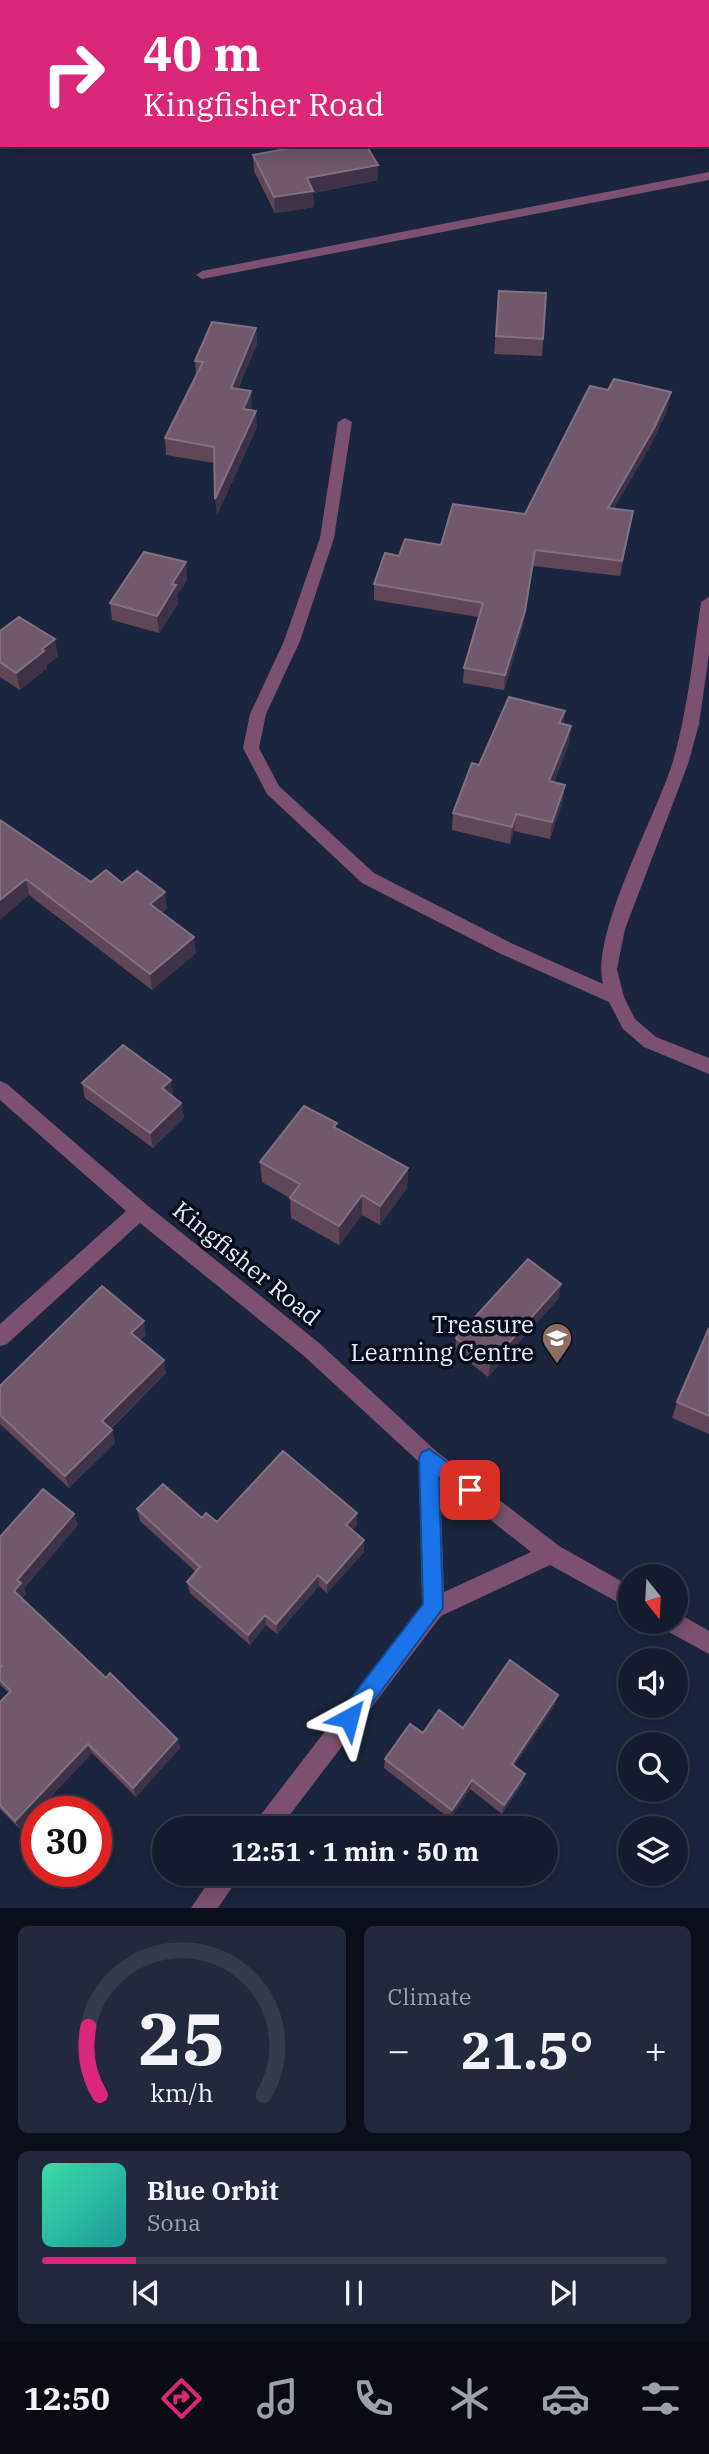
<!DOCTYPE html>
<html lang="en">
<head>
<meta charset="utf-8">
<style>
  :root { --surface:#141c2e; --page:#21293a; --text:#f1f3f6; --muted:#9da1aa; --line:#333a4a; --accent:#db2777 }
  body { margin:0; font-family:"IBM Plex Serif",serif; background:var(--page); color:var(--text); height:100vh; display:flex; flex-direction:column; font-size:26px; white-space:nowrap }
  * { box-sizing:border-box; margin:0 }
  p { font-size:23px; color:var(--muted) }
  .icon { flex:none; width:38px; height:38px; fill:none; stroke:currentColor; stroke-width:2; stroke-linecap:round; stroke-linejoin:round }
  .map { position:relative; height:1908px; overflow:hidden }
  .drawer { display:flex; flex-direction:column; gap:18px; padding:18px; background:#0b0f19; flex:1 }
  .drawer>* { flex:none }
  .guide { position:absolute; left:0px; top:0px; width:710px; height:147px; box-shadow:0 4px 18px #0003,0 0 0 2px var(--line); background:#db2777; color:#fff; overflow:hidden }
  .needle { width:46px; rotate:162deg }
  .tools { position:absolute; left:618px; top:1564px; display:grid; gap:14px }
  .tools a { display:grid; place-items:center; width:70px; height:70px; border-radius:50%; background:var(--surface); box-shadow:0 4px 18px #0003,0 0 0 2px var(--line); font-size:35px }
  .speed { position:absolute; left:21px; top:1796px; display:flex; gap:14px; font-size:35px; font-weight:700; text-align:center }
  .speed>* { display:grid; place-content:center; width:91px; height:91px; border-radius:50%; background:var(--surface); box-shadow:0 4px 18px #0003,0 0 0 2px var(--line); line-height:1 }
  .speed .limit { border:10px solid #d22; background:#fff; color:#111 }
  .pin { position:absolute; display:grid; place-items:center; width:60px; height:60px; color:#fff; margin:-30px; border-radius:14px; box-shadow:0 4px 10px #0006 }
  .me { position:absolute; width:77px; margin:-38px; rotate:38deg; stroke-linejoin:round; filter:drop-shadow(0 0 5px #0008) }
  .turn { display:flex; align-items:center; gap:24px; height:147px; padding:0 28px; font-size:32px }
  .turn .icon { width:91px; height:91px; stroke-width:2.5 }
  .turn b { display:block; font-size:49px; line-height:60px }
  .big { font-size:52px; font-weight:700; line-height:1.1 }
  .drawer .card { flex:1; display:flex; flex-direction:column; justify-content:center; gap:10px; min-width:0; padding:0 24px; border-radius:10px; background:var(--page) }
  .drawer .dial { align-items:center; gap:0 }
  .dial svg { height:182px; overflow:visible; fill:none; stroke:var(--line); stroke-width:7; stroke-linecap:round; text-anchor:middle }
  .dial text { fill:var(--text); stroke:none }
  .song { display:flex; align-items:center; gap:21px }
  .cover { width:84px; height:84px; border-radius:10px; background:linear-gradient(135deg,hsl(160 70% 55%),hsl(180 70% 35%)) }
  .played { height:7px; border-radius:4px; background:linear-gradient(90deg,var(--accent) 15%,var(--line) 15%) }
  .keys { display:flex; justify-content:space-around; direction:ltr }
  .heat { display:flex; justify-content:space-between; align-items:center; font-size:38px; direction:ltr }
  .drawer .tiles { flex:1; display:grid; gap:18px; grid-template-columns:1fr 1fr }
  .card:last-child { grid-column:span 2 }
  .trip { position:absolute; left:152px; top:1816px; width:406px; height:70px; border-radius:35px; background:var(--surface); box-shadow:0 4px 18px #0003,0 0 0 2px var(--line); font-weight:700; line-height:70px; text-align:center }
  .tab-bar { display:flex; height:112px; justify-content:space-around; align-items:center; background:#080b12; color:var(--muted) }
  .tab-bar .icon { width:49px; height:49px }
  .tab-bar .on { color:var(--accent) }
  .tab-bar b { font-size:32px; color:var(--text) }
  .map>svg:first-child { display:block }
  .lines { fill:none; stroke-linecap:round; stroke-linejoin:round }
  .minor { fill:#7c516f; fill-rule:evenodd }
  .wall { fill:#604758 }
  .shaded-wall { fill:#3e3246 }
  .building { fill:#6e586a; stroke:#817081; stroke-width:2 }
  .route { fill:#1a73e8; stroke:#114b97; stroke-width:2 }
  .labels { text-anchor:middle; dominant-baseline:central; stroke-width:7; stroke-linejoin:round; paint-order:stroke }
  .street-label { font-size:24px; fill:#e5edfd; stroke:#0a0e19 }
  .poi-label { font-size:24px; fill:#e5edfd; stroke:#0a0e19; text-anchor:end }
</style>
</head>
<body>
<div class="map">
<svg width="709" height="1908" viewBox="0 0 709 1908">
  <rect width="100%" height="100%" fill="#1b253d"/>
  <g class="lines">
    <path class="minor" d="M 592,0 L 610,0 L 591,2 Z
      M 0,109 L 2,109 L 2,117 L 0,117 Z
      M 709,172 L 709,180 L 202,279 L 196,275 L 202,271 Z
      M 345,418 L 352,422 L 334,538 L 300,641 L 266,714 L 259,748 L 279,786 L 374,873 L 511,943 L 603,984 C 590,934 657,815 673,761 C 688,709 693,655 701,602 L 709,597 L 709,654 L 699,724 L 688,764 L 625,929 L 617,969 L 624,997 L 635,1019 L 656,1037 L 709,1058 L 709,1074 L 644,1047 L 623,1029 L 609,1002 L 499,953 L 362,883 L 267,794 L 243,748 L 250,714 L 284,641 L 320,538 L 338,422 Z
      M 0,1081 L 7,1084 L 147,1205 L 318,1342 L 436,1451 L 559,1546 L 630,1586 L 630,1609 L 550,1565 L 441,1616 L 279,1829 L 252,1829 L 256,1821 L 422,1605 L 419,1462 L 304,1356 L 140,1223 L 7,1344 L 0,1346 L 0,1324 L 126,1211 L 0,1100 ZM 440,1480 L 531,1552 L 444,1592 Z
      M 676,1612 L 709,1631 L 709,1654 L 665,1630 L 662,1622 L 676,1622 Z
      M 214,1874 L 241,1874 L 218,1908 L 191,1908 Z"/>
  </g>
  <path class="wall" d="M 253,155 L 378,180 L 313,193 L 314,207 L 275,213 L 254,171 Z
    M 499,291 L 546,293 L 542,356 L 494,354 Z
    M 256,328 L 257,344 L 238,389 L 252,408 L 251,410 L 257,427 L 217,515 L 214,463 L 166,455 L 165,438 L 196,376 L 195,361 Z
    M 668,408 L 652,443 L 614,508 L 630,527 L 620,576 L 533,566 L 523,626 L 504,690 L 463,683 L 464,668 L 478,617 L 374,600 L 374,584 L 399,556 L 441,545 L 525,514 Z
    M 187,580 L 177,595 L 178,603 L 159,633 L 112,620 L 110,603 Z
    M 0,631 L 58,656 L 47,665 L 47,668 L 20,690 L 0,677 Z
    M 565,711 L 563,724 L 569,743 L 554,782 L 563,801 L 550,839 L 514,831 L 510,844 L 452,830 L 453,813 L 479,765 Z
    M 0,820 L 91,882 L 167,908 L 161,913 L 196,953 L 152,990 L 29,895 Z
    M 82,1083 L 173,1095 L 172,1096 L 181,1103 L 184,1118 L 153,1148 L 85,1098 Z
    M 337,1129 L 408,1168 L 407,1188 L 380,1225 L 362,1215 L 339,1245 L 291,1218 L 290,1198 L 262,1182 L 260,1162 Z
    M 559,1298 L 488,1377 L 455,1351 L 456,1338 Z
    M 709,1328 L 709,1434 L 672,1418 L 677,1402 Z
    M 146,1335 L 140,1340 L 166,1373 L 111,1429 L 112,1430 L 115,1443 L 69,1488 L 0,1424 L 0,1386 Z
    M 137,1509 L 202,1518 L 217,1522 L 357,1513 L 357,1525 L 352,1530 L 364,1540 L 364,1552 L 327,1593 L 319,1586 L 277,1634 L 266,1625 L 250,1645 L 190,1593 L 187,1582 L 196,1572 L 140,1521 Z
    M 78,1525 L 24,1588 L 26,1594 L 21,1598 L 106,1678 L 177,1739 L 180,1748 L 136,1797 L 92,1753 L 20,1829 L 0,1809 L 0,1702 L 9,1693 L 0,1685 L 0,1537 Z
    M 555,1705 L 514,1766 L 522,1784 L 502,1814 L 470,1789 L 450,1819 L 384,1768 L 385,1759 L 423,1733 L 463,1728 Z"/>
  <path class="shaded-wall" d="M 257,0 L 304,0 L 304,2 L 246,2 Z
    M 378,165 L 378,180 L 313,193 L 314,207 L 275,213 L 274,197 L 307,178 Z
    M 256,328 L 257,344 L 232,404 L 231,388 Z
    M 251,391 L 252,408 L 244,425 L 243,409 Z
    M 671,392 L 668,408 L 652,443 L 606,523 L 608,508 Z
    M 256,411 L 257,427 L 217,515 L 215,499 Z
    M 633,511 L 630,527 L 620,576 L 622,561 Z
    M 535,550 L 523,626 L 504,690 L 505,675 Z
    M 186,562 L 187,580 L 177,595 L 178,603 L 159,633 L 157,616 L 172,584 Z
    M 55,639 L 58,656 L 47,665 L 47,668 L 20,690 L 16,673 L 42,649 Z
    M 565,711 L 563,728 L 559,723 Z
    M 571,726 L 569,743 L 547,798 L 549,781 Z
    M 565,785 L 563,801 L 550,839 L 552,822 Z
    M 516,814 L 514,831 L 510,844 L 512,827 Z
    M 26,879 L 29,895 L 0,920 L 0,900 Z
    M 165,892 L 167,908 L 152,920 L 150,904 Z
    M 194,937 L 196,953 L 152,990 L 150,974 Z
    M 171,1080 L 173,1095 L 164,1104 L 162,1088 Z
    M 181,1103 L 184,1118 L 153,1148 L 150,1133 Z
    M 408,1168 L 407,1188 L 380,1225 L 380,1206 Z
    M 362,1195 L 362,1215 L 339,1245 L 339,1226 Z
    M 561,1284 L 559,1298 L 488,1377 L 490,1364 Z
    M 144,1321 L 146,1335 L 134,1346 L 131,1333 Z
    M 164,1360 L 166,1373 L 105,1434 L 102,1421 Z
    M 112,1430 L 115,1443 L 69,1488 L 65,1476 Z
    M 357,1513 L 357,1525 L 346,1536 L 346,1525 Z
    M 74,1514 L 78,1525 L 24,1588 L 26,1594 L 18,1602 L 14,1591 L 17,1580 Z
    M 364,1540 L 364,1552 L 327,1593 L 327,1583 Z
    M 318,1575 L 319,1586 L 277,1634 L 276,1624 Z
    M 265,1615 L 266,1625 L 250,1645 L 248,1635 Z
    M 558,1695 L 555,1705 L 509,1774 L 512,1764 Z
    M 177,1739 L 180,1748 L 136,1797 L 133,1788 Z
    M 88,1744 L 92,1753 L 20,1829 L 15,1821 Z
    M 525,1774 L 522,1784 L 502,1814 L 504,1805 Z
    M 472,1780 L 470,1789 L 450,1819 L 452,1810 Z"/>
  <path class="building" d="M 75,0 L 257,0 L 246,2 L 76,2 Z
    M 307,145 L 366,145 L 378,165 L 307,178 L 313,191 L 274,197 L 253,155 Z
    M 499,291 L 546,293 L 543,339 L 496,336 Z
    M 212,322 L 256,328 L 231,388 L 251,391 L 243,409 L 256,411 L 215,499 L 214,447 L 165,438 L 203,362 L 195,361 Z
    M 614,379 L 671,392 L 654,428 L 608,508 L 633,511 L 622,561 L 535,550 L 525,611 L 505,675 L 464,668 L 483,603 L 374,584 L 385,553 L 399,556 L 405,539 L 441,545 L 453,504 L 525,514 L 590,386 L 608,390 Z
    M 144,552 L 186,562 L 172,584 L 176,585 L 157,616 L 110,603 Z
    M 19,617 L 55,639 L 42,649 L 44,651 L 16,673 L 0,662 L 0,631 Z
    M 509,697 L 565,711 L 559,723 L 571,726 L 549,781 L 565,785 L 552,822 L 516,814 L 512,827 L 453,813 L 472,763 L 479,765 Z
    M 0,820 L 91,882 L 106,870 L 122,883 L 137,871 L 165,892 L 150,904 L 194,937 L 150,974 L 26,879 L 0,900 Z
    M 123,1045 L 171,1080 L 162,1088 L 181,1103 L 150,1133 L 82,1083 Z
    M 304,1106 L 337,1123 L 334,1127 L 408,1168 L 380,1206 L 362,1195 L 339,1226 L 290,1198 L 300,1184 L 260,1162 Z
    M 528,1259 L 561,1284 L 490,1364 L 456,1338 Z
    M 102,1286 L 144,1321 L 131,1333 L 164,1360 L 102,1421 L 112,1430 L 65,1476 L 0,1415 L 0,1386 Z
    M 709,1328 L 709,1416 L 677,1402 Z
    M 283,1451 L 357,1513 L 346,1525 L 364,1540 L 327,1583 L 318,1575 L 276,1624 L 265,1615 L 248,1635 L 187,1582 L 200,1567 L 137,1509 L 163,1484 L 202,1518 L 206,1513 L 217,1522 Z
    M 43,1489 L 74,1514 L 17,1580 L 21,1583 L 14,1591 L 106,1678 L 110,1673 L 177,1739 L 133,1788 L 88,1744 L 15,1821 L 0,1805 L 0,1702 L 11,1691 L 0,1680 L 0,1668 L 2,1666 L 0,1665 L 0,1537 Z
    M 510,1660 L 558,1695 L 512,1764 L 525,1774 L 504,1805 L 472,1780 L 452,1810 L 385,1759 L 410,1724 L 423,1733 L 439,1710 L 463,1728 Z"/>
  <path class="route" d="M 429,1449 L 476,1483 L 479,1490 L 476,1497 L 470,1499 L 439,1478 L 443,1608 L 356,1725 L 349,1729 L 341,1725 L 338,1718 L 341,1711 L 423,1604 L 419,1458 L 422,1452 Z"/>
  <defs>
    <g id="school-pin" transform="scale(1.575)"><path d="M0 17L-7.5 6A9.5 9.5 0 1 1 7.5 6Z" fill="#8d6e63" stroke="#0a0e19"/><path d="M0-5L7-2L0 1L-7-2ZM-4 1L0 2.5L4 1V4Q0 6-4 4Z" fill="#fff"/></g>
  </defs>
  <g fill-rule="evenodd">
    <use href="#school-pin" x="557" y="1338"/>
  </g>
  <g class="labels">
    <g class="street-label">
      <text transform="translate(247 1263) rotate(39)">Kingfisher Road</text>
    </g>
    <g class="poi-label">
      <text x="534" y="1324">Treasure<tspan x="534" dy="28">Learning Centre</tspan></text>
    </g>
  </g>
</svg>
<div class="tools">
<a><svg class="needle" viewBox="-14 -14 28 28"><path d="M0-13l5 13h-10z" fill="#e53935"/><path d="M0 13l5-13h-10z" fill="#9da1aa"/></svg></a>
<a><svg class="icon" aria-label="sound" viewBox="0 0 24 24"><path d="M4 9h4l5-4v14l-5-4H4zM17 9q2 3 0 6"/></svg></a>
<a><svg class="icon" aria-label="search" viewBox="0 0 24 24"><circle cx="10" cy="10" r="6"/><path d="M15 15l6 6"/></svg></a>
<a><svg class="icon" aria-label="layers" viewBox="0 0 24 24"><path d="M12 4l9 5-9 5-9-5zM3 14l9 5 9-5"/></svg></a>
</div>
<div class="speed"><div class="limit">30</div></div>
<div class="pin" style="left:470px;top:1490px;background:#d93025"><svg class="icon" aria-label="arrive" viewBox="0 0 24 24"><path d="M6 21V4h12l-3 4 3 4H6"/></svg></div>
<svg class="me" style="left:349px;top:1718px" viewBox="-20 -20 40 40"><path d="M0-17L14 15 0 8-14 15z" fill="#1a73e8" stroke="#fff" stroke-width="4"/></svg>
<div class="trip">12:51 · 1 min · 50 m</div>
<div class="guide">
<div class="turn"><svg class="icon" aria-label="right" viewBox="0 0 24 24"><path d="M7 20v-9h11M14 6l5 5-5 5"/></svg><div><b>40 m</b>Kingfisher Road</div></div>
</div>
</div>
<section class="drawer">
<div class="tiles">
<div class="card dial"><svg viewBox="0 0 100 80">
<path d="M14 69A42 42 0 1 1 86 69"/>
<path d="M14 69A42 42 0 0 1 9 39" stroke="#db2777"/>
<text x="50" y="56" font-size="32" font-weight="700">25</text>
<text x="50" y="72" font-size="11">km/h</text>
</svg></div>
<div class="card"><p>Climate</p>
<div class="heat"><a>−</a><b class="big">21.5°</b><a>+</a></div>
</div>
<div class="card">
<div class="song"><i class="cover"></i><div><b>Blue Orbit</b><p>Sona</p></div></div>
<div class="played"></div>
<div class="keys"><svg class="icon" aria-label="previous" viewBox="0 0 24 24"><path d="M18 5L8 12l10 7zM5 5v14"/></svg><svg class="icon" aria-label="pause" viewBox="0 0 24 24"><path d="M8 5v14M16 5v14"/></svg><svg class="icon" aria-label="next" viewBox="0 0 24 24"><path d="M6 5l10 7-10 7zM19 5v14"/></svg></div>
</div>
</div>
</section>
<nav class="tab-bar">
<b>12:50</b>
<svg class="icon on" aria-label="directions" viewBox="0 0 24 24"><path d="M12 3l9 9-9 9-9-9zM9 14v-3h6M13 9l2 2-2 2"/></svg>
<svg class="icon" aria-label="music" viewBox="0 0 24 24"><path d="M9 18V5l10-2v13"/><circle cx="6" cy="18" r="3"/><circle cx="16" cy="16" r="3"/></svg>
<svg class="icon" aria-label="phone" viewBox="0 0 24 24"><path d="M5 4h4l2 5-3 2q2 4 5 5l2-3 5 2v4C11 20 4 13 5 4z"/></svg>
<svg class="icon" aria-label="climate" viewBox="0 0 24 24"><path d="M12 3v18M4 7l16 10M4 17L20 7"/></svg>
<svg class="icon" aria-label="car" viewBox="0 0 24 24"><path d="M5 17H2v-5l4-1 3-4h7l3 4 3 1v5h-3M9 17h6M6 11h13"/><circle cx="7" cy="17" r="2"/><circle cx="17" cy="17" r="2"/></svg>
<svg class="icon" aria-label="filters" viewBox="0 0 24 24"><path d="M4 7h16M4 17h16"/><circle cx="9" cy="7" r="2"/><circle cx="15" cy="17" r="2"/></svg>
</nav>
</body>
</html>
